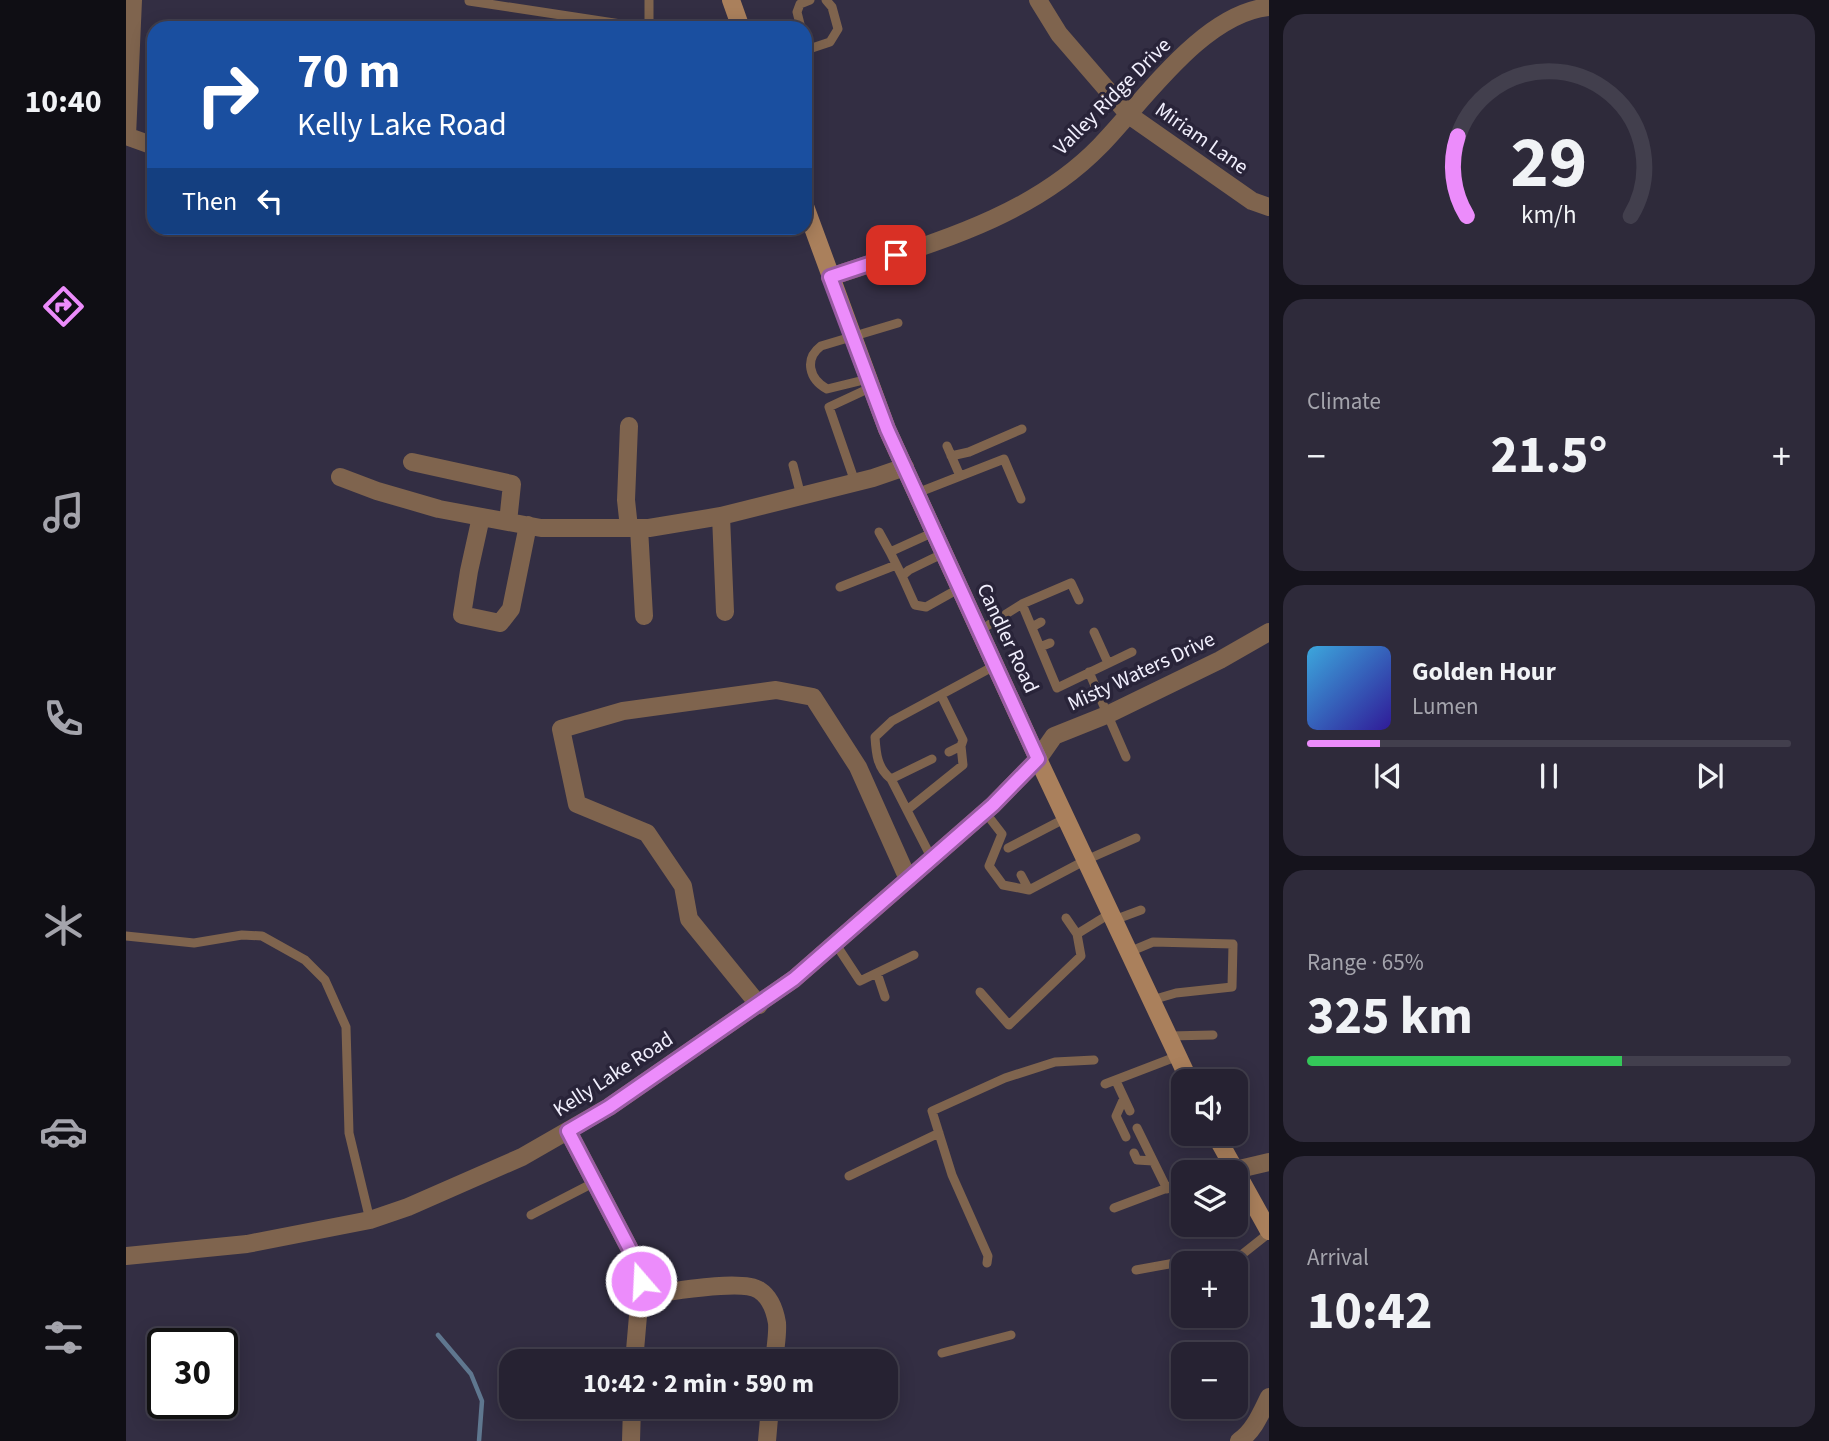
<!DOCTYPE html>
<html lang="en">
<head>
<meta charset="utf-8">
<style>
  :root { --surface:#262232; --page:#2e2a3a; --text:#f1f3f6; --muted:#a4a4ac; --line:#423f4d; --accent:#ec8cfb }
  body { margin:0; font-family:"Source Sans 3",sans-serif; background:var(--page); color:var(--text); height:100vh; display:flex; flex-direction:column; font-size:26px; white-space:nowrap }
  * { box-sizing:border-box; margin:0 }
  p { font-size:23px; color:var(--muted) }
  .icon { flex:none; width:38px; height:38px; fill:none; stroke:currentColor; stroke-width:2; stroke-linecap:round; stroke-linejoin:round }
  .map { position:relative; flex:1; overflow:hidden }
  .panel { display:flex; flex-direction:column; gap:14px; padding:14px; background:#15131c; width:560px }
  .panel>* { flex:none }
  .banner { position:absolute; left:21px; top:21px; width:665px; height:214px; border-radius:21px; box-shadow:0 4px 18px #0003,0 0 0 2px var(--line); background:#1a4fa0; color:#fff; overflow:hidden }
  .tools { position:absolute; left:1045px; top:1069px; display:grid; gap:14px }
  .tools a { display:grid; place-items:center; width:77px; height:77px; border-radius:14px; background:var(--surface); box-shadow:0 4px 18px #0003,0 0 0 2px var(--line); font-size:35px }
  .speed { position:absolute; left:21px; top:1328px; display:flex; gap:14px; font-size:35px; font-weight:700; text-align:center }
  .speed>* { display:grid; place-content:center; width:91px; height:91px; border-radius:50%; background:var(--surface); box-shadow:0 4px 18px #0003,0 0 0 2px var(--line); line-height:1 }
  .speed .limit { border:4px solid #111; border-radius:10px; background:#fff; color:#111 }
  .pin { position:absolute; display:grid; place-items:center; width:60px; height:60px; color:#fff; margin:-30px; border-radius:14px; box-shadow:0 4px 10px #0006 }
  .me { position:absolute; width:77px; margin:-38px; rotate:341deg; stroke-linejoin:round; filter:drop-shadow(0 0 5px #0008) }
  .turn { display:flex; align-items:center; gap:24px; height:147px; padding:0 35px; font-size:32px }
  .turn .icon { width:91px; height:91px; stroke-width:2.5 }
  .turn b { display:block; font-size:49px; line-height:60px }
  .then { display:flex; align-items:center; height:66px; padding:0 35px; background:#0003; gap:14px; font-size:26px }
  .big { font-size:52px; font-weight:700; line-height:1.1 }
  .panel .card { flex:1; display:flex; flex-direction:column; justify-content:center; gap:10px; min-width:0; padding:0 24px; border-radius:21px; background:var(--page) }
  .panel .dial { align-items:center; gap:0 }
  .dial svg { height:182px; overflow:visible; fill:none; stroke:var(--line); stroke-width:7; stroke-linecap:round; text-anchor:middle }
  .dial text { fill:var(--text); stroke:none }
  .song { display:flex; align-items:center; gap:21px }
  .cover { width:84px; height:84px; border-radius:10px; background:linear-gradient(135deg,hsl(200 70% 55%),hsl(250 70% 35%)) }
  .played { height:7px; border-radius:4px; background:linear-gradient(90deg,var(--accent) 15%,var(--line) 15%) }
  .keys { display:flex; justify-content:space-around; direction:ltr }
  .heat { display:flex; justify-content:space-between; align-items:center; font-size:38px; direction:ltr }
  .charge { height:10px; border-radius:5px; background:linear-gradient(90deg,#34c759 65%,var(--line) 0) }
  .trip { position:absolute; left:373px; top:1349px; width:399px; height:70px; border-radius:21px; background:var(--surface); box-shadow:0 4px 18px #0003,0 0 0 2px var(--line); font-weight:700; line-height:70px; text-align:center }
  main { display:flex; flex:1; min-height:0 }
  .tab-bar { display:flex; flex-direction:column; width:126px; justify-content:space-around; align-items:center; background:#0f0e14; color:var(--muted) }
  .tab-bar .icon { width:49px; height:49px }
  .tab-bar .on { color:var(--accent) }
  .tab-bar b { font-size:32px; color:var(--text) }
  .map>svg:first-child { display:block }
  .lines { fill:none; stroke-linecap:round; stroke-linejoin:round }
  .stream { stroke:#5f778f; stroke-width:4.5 }
  .service { stroke:#7f644e; stroke-width:9 }
  .minor { stroke:#7f644e; stroke-width:18 }
  .tertiary { stroke:#7f644e; stroke-width:18 }
  .secondary { stroke:#aa805c; stroke-width:18 }
  .route-casing { stroke:#995ba3; stroke-width:18 }
  .route { stroke:#ec8cfb; stroke-width:12 }
  .labels { text-anchor:middle; dominant-baseline:central; stroke-width:7; stroke-linejoin:round; paint-order:stroke }
  .street-label { font-size:21px; fill:#f1effd; stroke:#292439 }
</style>
</head>
<body>
<main>
<nav class="tab-bar">
<b>10:40</b>
<svg class="icon on" aria-label="directions" viewBox="0 0 24 24"><path d="M12 3l9 9-9 9-9-9zM9 14v-3h6M13 9l2 2-2 2"/></svg>
<svg class="icon" aria-label="music" viewBox="0 0 24 24"><path d="M9 18V5l10-2v13"/><circle cx="6" cy="18" r="3"/><circle cx="16" cy="16" r="3"/></svg>
<svg class="icon" aria-label="phone" viewBox="0 0 24 24"><path d="M5 4h4l2 5-3 2q2 4 5 5l2-3 5 2v4C11 20 4 13 5 4z"/></svg>
<svg class="icon" aria-label="climate" viewBox="0 0 24 24"><path d="M12 3v18M4 7l16 10M4 17L20 7"/></svg>
<svg class="icon" aria-label="car" viewBox="0 0 24 24"><path d="M5 17H2v-5l4-1 3-4h7l3 4 3 1v5h-3M9 17h6M6 11h13"/><circle cx="7" cy="17" r="2"/><circle cx="17" cy="17" r="2"/></svg>
<svg class="icon" aria-label="filters" viewBox="0 0 24 24"><path d="M4 7h16M4 17h16"/><circle cx="9" cy="7" r="2"/><circle cx="15" cy="17" r="2"/></svg>
</nav>
<div class="map">
<svg width="1143" height="1441" viewBox="0 0 1143 1441">
  <rect width="100%" height="100%" fill="#332e43"/>
  <g class="lines">
    <path class="stream" d="M 312,1335 L 345,1374 L 356,1401 L 353,1441"/>
    <path class="service" d="M 343,1 L 521,28
      M 523,28 L 523,0
      M 675,28 L 671,12 L 674,4 L 684,0
      M 679,38 L 683,49 L 704,42 L 712,29 L 706,7 L 700,0
      M 742,379 L 701,389 C 683,379 678,359 695,346 L 772,323
      M 821,446 L 834,476
      M 825,456 L 843,452 L 896,429
      M 667,465 L 675,496
      M 729,482 L 703,407 L 746,387
      M 791,493 L 878,459 L 895,499
      M 753,532 L 764,552
      M 818,553 L 783,570 L 776,576 L 789,605 L 800,607 L 834,588
      M 776,576 L 764,552 L 808,532
      M 714,587 L 770,565
      M 896,604 L 931,688 L 1006,652
      M 906,627 L 915,622
      M 853,631 L 896,604 L 945,583 L 953,600
      M 968,632 L 982,663
      M 914,647 L 924,643
      M 963,672 L 1000,757
      M 815,695 L 837,740 L 835,746 L 823,752
      M 765,779 L 806,759
      M 781,810 L 837,765 L 835,746
      M 859,812 L 876,834 L 863,866 L 877,885 L 903,890 L 960,860 L 1010,838
      M 882,848 L 940,818
      M 806,859 L 765,779 C 751,768 750,753 749,737 L 766,721 L 870,665
      M 895,875 L 903,890
      M 988,920 L 1015,910
      M 951,934 L 985,913
      M 0,936 L 68,943 L 116,935 L 136,936 L 179,960 L 199,980 L 220,1027 L 223,1133 L 244,1220
      M 709,943 L 734,981 L 788,955
      M 1003,952 L 1027,942 L 1107,944 L 1106,987 L 1050,993 L 1026,1000
      M 751,973 L 759,997
      M 854,992 L 883,1025 L 955,956 L 951,934 L 940,918
      M 1043,1036 L 1087,1035
      M 990,1081 L 1004,1111
      M 1089,1082 L 1101,1077
      M 979,1084 L 1052,1056
      M 998,1098 L 990,1116 L 1000,1137
      M 1110,1123 L 1116,1121
      M 1011,1128 L 1041,1189
      M 1008,1153 L 1011,1160 L 1027,1161
      M 1083,1172 L 1105,1164
      M 723,1176 L 813,1133
      M 988,1208 L 1057,1182
      M 405,1215 L 469,1182
      M 861,1263 L 862,1256 L 826,1175 L 806,1111 L 879,1078 L 929,1062 L 968,1060
      M 1104,1264 L 1143,1233
      M 1010,1270 L 1082,1257 L 1099,1264
      M 816,1353 L 885,1335"/>
    <path class="minor" d="M 912,0 L 933,34 L 1003,115 L 1126,201 L 1143,207
      M 0,136 L 28,146
      M 1,136 L 7,0
      M 704,277 C 799,245 902,220 974,146 C 1017,102 1077,13 1143,7
      M 503,426 L 500,500 L 503,528
      M 286,462 L 386,484 L 382,522
      M 214,477 L 251,491 L 313,509 L 415,528 L 523,528 L 595,516 L 747,478 L 779,467
      M 595,516 L 599,612
      M 355,517 L 343,571 L 336,615 L 374,623 L 385,609 L 402,525
      M 513,528 L 518,616
      M 912,759 L 928,736 L 983,714 L 1094,660 L 1143,632
      M 633,1005 L 563,919 L 557,886 L 521,833 L 451,804 L 435,729 L 497,711 L 650,690 L 687,697 L 732,767 L 782,879
      M 442,1131 L 510,1261 L 515,1281 L 508,1362
      M 1109,1170 L 1143,1162
      M 513,1296 C 538,1293 615,1278 633,1290 C 644,1297 649,1311 651,1323 C 652,1335 649,1349 648,1362
      M 505,1441 L 506,1407
      M 641,1441 L 644,1407
      M 1113,1441 C 1128,1431 1135,1413 1143,1397"/>
    <path class="tertiary" d="M 0,1256 L 121,1244 L 244,1220 L 282,1207 L 396,1157 L 483,1107 L 668,979 L 867,805 L 912,759"/>
    <path class="secondary" d="M 605,0 L 615,28
      M 679,206 L 761,429 L 912,759 L 1064,1082
      M 1089,1134 L 1143,1231"/>
  </g>
  <g class="lines">
    <g class="route-casing">
      <path id="route" d="M 515,1281 L 510,1261 L 442,1131 L 483,1107 L 668,979 L 867,805 L 912,759 L 761,429 L 704,277 L 770,255"/>
    </g>
    <use href="#route" class="route"/>
  </g>
  <g class="labels">
    <g class="street-label">
      <text transform="translate(986 96) rotate(-45)">Valley Ridge Drive</text>
      <text transform="translate(1076 138) rotate(35)">Miriam Lane</text>
      <text transform="translate(882 638) rotate(65)">Candler Road</text>
      <text transform="translate(1015 671) rotate(-25)">Misty Waters Drive</text>
      <text transform="translate(487 1074) rotate(-33)">Kelly Lake Road</text>
    </g>
  </g>
</svg>
<div class="tools">
<a><svg class="icon" aria-label="sound" viewBox="0 0 24 24"><path d="M4 9h4l5-4v14l-5-4H4zM17 9q2 3 0 6"/></svg></a>
<a><svg class="icon" aria-label="layers" viewBox="0 0 24 24"><path d="M12 4l9 5-9 5-9-5zM3 14l9 5 9-5"/></svg></a>
<a>+</a>
<a>−</a>
</div>
<div class="speed"><div class="limit">30</div></div>
<div class="pin" style="left:770px;top:255px;background:#d93025"><svg class="icon" aria-label="arrive" viewBox="0 0 24 24"><path d="M6 21V4h12l-3 4 3 4H6"/></svg></div>
<svg class="me" style="left:515px;top:1281px" viewBox="-20 -20 40 40"><circle r="17" fill="#ec8cfb" stroke="#fff" stroke-width="3"/><path d="M0-11L8 9 0 5-8 9z" fill="#fff"/></svg>
<div class="trip">10:42 · 2 min · 590 m</div>
<div class="banner">
<div class="turn"><svg class="icon" aria-label="right" viewBox="0 0 24 24"><path d="M7 20v-9h11M14 6l5 5-5 5"/></svg><div><b>70 m</b>Kelly Lake Road</div></div>
<div class="then">Then<svg class="icon" aria-label="left" viewBox="0 0 24 24"><path d="M17 20v-9H6M10 6l-5 5 5 5"/></svg></div>
</div>
</div>
<section class="panel">
<div class="card dial"><svg viewBox="0 0 100 80">
<path d="M14 69A42 42 0 1 1 86 69"/>
<path d="M14 69A42 42 0 0 1 10 34" stroke="#ec8cfb"/>
<text x="50" y="56" font-size="32" font-weight="700">29</text>
<text x="50" y="72" font-size="11">km/h</text>
</svg></div>
<div class="card"><p>Climate</p>
<div class="heat"><a>−</a><b class="big">21.5°</b><a>+</a></div>
</div>
<div class="card">
<div class="song"><i class="cover"></i><div><b>Golden Hour</b><p>Lumen</p></div></div>
<div class="played"></div>
<div class="keys"><svg class="icon" aria-label="previous" viewBox="0 0 24 24"><path d="M18 5L8 12l10 7zM5 5v14"/></svg><svg class="icon" aria-label="pause" viewBox="0 0 24 24"><path d="M8 5v14M16 5v14"/></svg><svg class="icon" aria-label="next" viewBox="0 0 24 24"><path d="M6 5l10 7-10 7zM19 5v14"/></svg></div>
</div>
<div class="card"><p>Range · 65%</p><b class="big">325 km</b><div class="charge"></div></div>
<div class="card"><p>Arrival</p><b class="big">10:42</b></div>
</section>
</main>
</body>
</html>
